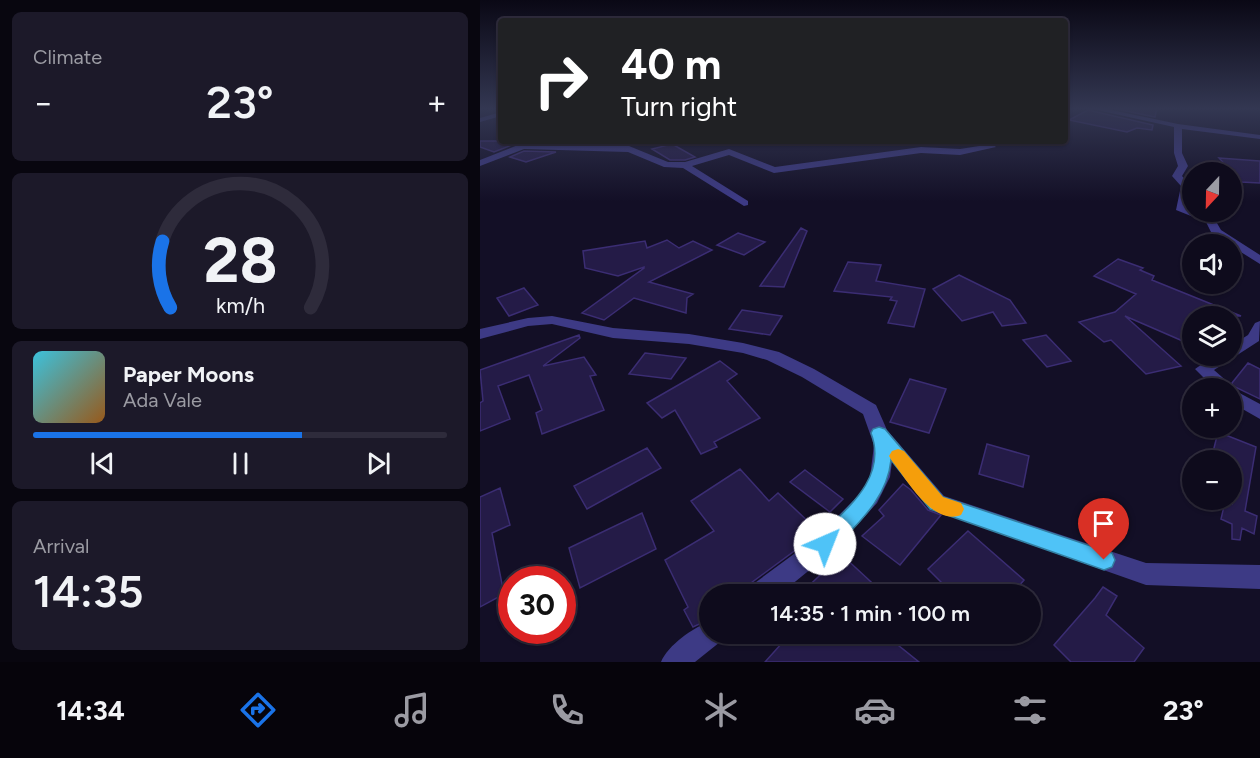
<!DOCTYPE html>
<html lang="en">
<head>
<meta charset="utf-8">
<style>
  :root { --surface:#0e0b1c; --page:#1c1929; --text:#f1f3f6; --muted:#9b9ba3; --line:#2e2b3b; --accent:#1a73e8 }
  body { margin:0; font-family:Figtree,sans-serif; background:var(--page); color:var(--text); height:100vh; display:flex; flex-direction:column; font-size:22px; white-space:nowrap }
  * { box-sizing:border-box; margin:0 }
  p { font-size:20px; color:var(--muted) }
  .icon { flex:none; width:33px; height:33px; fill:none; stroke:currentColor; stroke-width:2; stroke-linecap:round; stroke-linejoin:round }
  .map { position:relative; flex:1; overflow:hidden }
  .side { display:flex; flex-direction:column; gap:12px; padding:12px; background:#08060f; width:480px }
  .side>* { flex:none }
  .guide { position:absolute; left:18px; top:18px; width:570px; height:126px; border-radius:6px; box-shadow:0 2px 4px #0004,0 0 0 2px var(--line); background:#202124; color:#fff; overflow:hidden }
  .needle { width:39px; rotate:202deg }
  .controls { position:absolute; left:702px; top:162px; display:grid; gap:12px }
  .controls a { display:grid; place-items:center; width:60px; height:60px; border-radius:50%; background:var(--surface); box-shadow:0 2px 4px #0004,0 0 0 2px var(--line); font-size:30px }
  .speed { position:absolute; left:18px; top:566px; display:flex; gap:12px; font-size:30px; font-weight:700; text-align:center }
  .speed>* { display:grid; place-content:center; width:78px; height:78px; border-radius:50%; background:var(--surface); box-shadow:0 2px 4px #0004,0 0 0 2px var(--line); line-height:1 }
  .speed .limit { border:9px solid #d22; background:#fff; color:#111 }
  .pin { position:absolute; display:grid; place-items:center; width:51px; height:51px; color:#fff; margin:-62px -26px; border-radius:50% 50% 50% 0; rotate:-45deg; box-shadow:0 0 6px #0007 }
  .pin .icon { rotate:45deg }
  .me { position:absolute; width:66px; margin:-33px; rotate:44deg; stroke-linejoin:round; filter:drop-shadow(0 0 4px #0008) }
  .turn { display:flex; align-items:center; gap:21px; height:126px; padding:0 24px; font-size:27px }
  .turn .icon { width:78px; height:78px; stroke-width:2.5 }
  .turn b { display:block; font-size:42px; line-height:51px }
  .big { font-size:45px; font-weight:600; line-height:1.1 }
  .side .widget { flex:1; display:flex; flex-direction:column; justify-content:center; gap:9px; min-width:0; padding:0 21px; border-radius:9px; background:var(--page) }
  .side .dial { align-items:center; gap:0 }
  .dial svg { height:156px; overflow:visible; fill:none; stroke:var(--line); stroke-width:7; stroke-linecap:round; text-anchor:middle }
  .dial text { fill:var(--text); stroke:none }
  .song { display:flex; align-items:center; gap:18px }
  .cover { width:72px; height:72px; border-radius:9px; background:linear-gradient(135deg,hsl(190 70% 55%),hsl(30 70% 35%)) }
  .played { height:6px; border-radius:3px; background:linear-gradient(90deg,var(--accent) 65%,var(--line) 65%) }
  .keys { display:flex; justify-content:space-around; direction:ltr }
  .heat { display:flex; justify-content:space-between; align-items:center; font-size:33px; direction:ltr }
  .trip { position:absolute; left:219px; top:584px; width:342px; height:60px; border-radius:30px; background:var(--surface); box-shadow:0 2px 4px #0004,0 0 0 2px var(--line); font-weight:600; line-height:60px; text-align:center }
  .tabs { display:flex; height:96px; justify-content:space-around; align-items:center; background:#06040b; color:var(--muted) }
  .tabs .icon { width:42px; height:42px }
  .tabs .current { color:var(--accent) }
  .tabs b { font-size:27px; color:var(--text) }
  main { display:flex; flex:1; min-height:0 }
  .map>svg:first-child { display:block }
  .building { fill:#241b47; stroke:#3b2d73; stroke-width:1.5 }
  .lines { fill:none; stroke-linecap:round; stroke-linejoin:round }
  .minor { fill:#3d3a85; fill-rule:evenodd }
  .route { fill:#4fc3f7; stroke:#337fa1; stroke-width:1.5 }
  .slow { fill:#f59e0b }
</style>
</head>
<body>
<main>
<section class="side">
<div class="widget"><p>Climate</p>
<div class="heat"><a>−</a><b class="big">23°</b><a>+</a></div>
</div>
<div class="widget dial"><svg viewBox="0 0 100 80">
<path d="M14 69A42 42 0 1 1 86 69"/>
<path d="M14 69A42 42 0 0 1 10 35" stroke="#1a73e8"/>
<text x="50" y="56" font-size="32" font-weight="700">28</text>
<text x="50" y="72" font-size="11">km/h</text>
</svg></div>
<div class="widget">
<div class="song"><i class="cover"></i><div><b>Paper Moons</b><p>Ada Vale</p></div></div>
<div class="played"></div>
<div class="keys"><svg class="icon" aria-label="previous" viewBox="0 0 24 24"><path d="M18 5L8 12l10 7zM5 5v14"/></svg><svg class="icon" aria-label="pause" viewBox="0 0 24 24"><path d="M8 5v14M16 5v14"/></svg><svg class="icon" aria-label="next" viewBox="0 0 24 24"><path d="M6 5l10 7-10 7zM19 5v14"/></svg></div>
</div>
<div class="widget"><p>Arrival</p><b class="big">14:35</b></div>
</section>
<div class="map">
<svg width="780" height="662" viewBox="0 0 780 662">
  <rect width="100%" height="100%" fill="#130f26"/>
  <path class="building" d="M 632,108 L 677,108 L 675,117 Z
    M 608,110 L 673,125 L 672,130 L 657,128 L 647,132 L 589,120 Z
    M 0,141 L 42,141 L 14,152 L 0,147 Z
    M 192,144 L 215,157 L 205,160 L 190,160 L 172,149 Z
    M 44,151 L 76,152 L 46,162 L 30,157 Z
    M 739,158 L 780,161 L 780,183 L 761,182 Z
    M 321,228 L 327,231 L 304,287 L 280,286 Z
    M 258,233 L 285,242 L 264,255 L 237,245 Z
    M 187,240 L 199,248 L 213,241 L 232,250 L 169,282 L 213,294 L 207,298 L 206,313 L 154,298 L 124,320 L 102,313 L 164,268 L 164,267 L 138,276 L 105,268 L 103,251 L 165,241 L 167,248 Z
    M 638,259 L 663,268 L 660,270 L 674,276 L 672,280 L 761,316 L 712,316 L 712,345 L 645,316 L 701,366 L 666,374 L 631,340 L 624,342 L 599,322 L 635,312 L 656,294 L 614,276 Z
    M 368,262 L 401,265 L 396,281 L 445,289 L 434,327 L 408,323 L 417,301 L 410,300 L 412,297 L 354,291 Z
    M 479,275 L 530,300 L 546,323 L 522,326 L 513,312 L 482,321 L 453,289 Z
    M 44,288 L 58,305 L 29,316 L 17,298 Z
    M 262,310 L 302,316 L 290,335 L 249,329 Z
    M 99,335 L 100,338 L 63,366 L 104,357 L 116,375 L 110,376 L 124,410 L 62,434 L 56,413 L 62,410 L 49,375 L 18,386 L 30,419 L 0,431 L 0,403 L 3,401 L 0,370 Z
    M 566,335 L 591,361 L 567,367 L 543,340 Z
    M 165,353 L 206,358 L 191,379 L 149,374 Z
    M 240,361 L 257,374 L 247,381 L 280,418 L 234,442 L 237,447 L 221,454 L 195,410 L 182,418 L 167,403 Z
    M 768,363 L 780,369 L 780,399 L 753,386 L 752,383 Z
    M 430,379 L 466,389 L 449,433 L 410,422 Z
    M 738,432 L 776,447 L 765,511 L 777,516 L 774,534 L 762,528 L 760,540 L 752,539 L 752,524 L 741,519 L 745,502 L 752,504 L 752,460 L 731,460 Z
    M 507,444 L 549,456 L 543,487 L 499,474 Z
    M 167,448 L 181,468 L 107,509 L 94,486 Z
    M 260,469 L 289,501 L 298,493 L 334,527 L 318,542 L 321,546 L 271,583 L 267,594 L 230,594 L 230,619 L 213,627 L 204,610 L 208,607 L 185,560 L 234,531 L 211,501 Z
    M 325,470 L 363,499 L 350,512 L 310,482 Z
    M 423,484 L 431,490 L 448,510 L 461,515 L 420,565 L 382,536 L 404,516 L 399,510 Z
    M 20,488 L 30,525 L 12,533 L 24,594 L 0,607 L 0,497 Z
    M 162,513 L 176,549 L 100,588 L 89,548 Z
    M 488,531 L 544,580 L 532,594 L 473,594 L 448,569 Z
    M 362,555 L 404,594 L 320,594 L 337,578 Z
    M 623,587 L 637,596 L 626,615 L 664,648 L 654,662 L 591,662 L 574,645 L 615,598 Z
    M 311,633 L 403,633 L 439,662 L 285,662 Z"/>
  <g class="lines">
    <path class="minor" d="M 608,108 L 622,108 L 698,124 L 780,135 L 780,139 L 702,129 L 702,153 L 708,166 L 702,176 L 711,186 L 707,208 L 734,218 L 741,230 L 780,255 L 780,264 L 732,234 L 726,222 L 696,210 L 701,186 L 692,176 L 698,166 L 694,153 L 694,127 Z
      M 21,112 L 21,116 L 0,122 L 0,118 Z
      M 43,143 L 149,146 L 188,162 L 205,162 L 249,149 L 295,167 L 441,147 L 480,149 L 512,144 L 516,147 L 480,155 L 441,153 L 294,173 L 249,155 L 212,166 L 268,201 L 268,205 L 264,206 L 203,168 L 184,167 L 148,152 L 44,149 L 0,166 L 0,160 Z
      M 72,316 L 133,328 L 209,334 L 263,343 L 299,352 L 334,369 L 396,405 L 407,430 L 464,496 L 666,563 L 780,565 L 780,589 L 666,585 L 450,509 L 412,462 L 410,477 L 397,503 L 353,551 L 300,594 L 269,594 L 272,585 L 337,537 L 383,491 L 390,477 L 394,445 L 383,414 L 322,377 L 287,360 L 263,353 L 209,344 L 133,338 L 72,324 L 48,326 L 0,339 L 0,329 L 48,318 Z
      M 780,321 L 779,341 L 734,370 L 750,384 L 752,389 L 780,404 L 780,419 L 752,403 L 752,388 L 734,388 L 715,369 L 734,356 L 752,356 L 752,345 L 768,335 L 775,323 Z
      M 230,621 L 230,633 L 244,633 L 240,642 L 215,662 L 181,662 C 188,645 213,628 230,621 Z"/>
  </g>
  <linearGradient id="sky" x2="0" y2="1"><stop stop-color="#0a0815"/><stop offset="0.54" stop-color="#333752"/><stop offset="1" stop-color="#333752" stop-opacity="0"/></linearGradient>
  <rect width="780" height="201" fill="url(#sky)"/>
  <path class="route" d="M 399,427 L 405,429 L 463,497 L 632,553 L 635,560 L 632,567 L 624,570 L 450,509 L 411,460 C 407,499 378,523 352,551 L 345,554 L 338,551 L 335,544 L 338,537 C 366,509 408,478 391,433 L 393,429 Z"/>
  <path class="slow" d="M 418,449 L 424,451 L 463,497 L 481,503 L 484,509 L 481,515 C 453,526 427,480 412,461 L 409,456 L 412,451 Z"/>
</svg>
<div class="controls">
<a><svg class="needle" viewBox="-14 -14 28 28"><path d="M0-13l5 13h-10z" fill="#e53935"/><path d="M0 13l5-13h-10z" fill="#9b9ba3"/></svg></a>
<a><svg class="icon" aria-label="sound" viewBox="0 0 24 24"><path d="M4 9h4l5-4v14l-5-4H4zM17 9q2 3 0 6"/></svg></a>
<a><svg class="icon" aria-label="layers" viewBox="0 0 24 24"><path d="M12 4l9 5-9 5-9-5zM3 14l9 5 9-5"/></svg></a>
<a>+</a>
<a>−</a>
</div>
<div class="speed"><div class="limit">30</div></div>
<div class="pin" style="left:624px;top:560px;background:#d93025"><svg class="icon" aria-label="arrive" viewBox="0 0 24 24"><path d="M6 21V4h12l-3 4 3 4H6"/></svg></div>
<svg class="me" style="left:345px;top:544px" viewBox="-20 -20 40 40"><circle r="19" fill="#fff"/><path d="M0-13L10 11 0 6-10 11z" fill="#4fc3f7"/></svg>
<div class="trip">14:35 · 1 min · 100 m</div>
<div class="guide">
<div class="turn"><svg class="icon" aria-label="right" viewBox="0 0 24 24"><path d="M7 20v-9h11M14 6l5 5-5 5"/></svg><div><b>40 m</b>Turn right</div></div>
</div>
</div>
</main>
<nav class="tabs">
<b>14:34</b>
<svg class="icon current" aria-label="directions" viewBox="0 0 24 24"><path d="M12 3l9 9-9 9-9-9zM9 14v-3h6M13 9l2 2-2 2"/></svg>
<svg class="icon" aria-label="music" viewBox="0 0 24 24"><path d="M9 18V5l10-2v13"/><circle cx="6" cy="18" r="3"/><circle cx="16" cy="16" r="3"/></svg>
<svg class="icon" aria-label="phone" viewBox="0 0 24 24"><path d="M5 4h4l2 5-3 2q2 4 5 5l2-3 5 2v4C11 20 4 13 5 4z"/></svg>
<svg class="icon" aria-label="climate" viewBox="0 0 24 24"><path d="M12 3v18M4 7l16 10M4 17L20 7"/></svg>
<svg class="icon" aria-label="car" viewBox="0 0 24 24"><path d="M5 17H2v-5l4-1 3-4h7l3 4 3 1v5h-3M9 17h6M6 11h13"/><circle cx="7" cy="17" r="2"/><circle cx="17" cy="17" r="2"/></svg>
<svg class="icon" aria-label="filters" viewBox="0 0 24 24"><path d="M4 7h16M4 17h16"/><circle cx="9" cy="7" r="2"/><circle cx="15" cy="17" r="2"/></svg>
<b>23°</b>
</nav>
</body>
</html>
